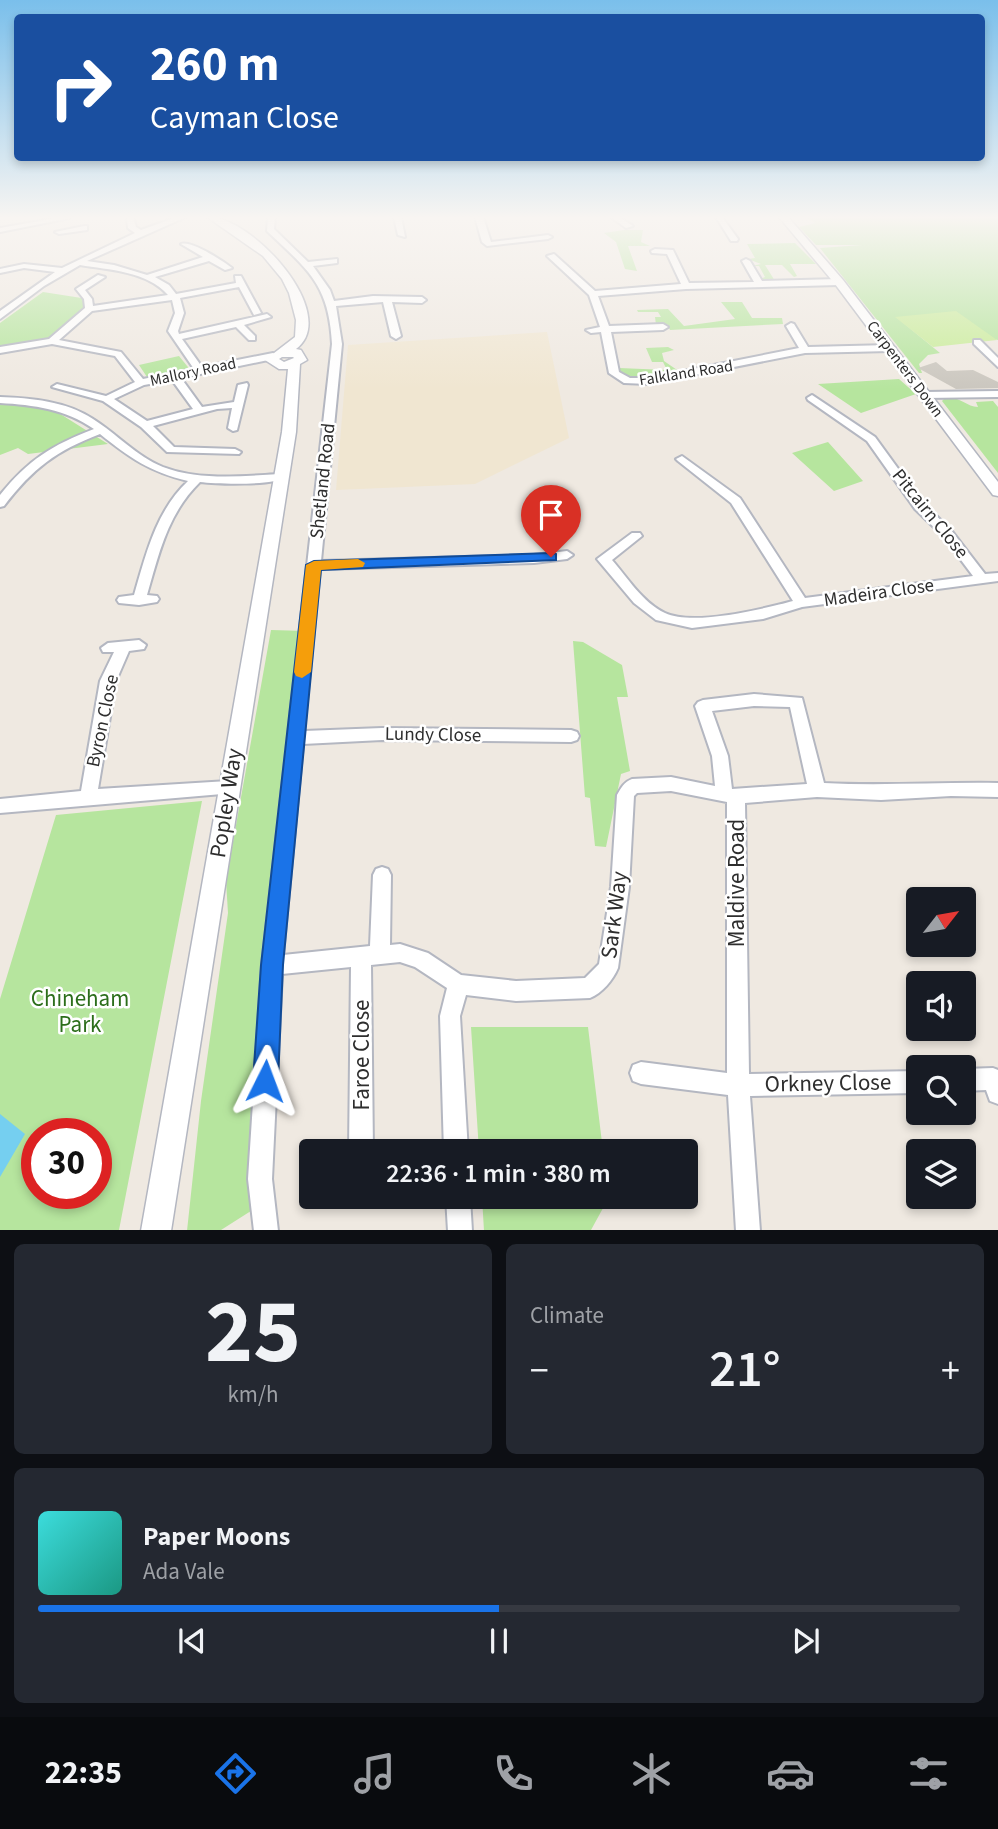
<!DOCTYPE html>
<html lang="en">
<head>
<meta charset="utf-8">
<style>
  :root { --surface:#171b24; --page:#242831; --text:#f1f3f6; --muted:#9ea1a6; --line:#363941; --accent:#1a73e8 }
  body { margin:0; font-family:"Source Sans 3",sans-serif; background:var(--page); color:var(--text); height:100vh; display:flex; flex-direction:column; font-size:26px; white-space:nowrap }
  * { box-sizing:border-box; margin:0 }
  p { font-size:23px; color:var(--muted) }
  .icon { flex:none; width:38px; height:38px; fill:none; stroke:currentColor; stroke-width:2; stroke-linecap:round; stroke-linejoin:round }
  .map { position:relative; height:1230px; overflow:hidden }
  .panel { display:flex; flex-direction:column; gap:14px; padding:14px; background:#0d0f14; flex:1 }
  .panel>* { flex:none }
  .banner { position:absolute; left:14px; top:14px; width:971px; height:147px; border-radius:7px; box-shadow:0 4px 10px #0003; background:#1a4fa0; color:#fff; overflow:hidden }
  .needle { width:46px; rotate:59deg }
  .fabs { position:absolute; left:906px; top:887px; display:grid; gap:14px }
  .fabs a { display:grid; place-items:center; width:70px; height:70px; border-radius:7px; background:var(--surface); box-shadow:0 4px 10px #0003; font-size:35px }
  .speed { position:absolute; left:21px; top:1118px; display:flex; gap:14px; font-size:35px; font-weight:700; text-align:center }
  .speed>* { display:grid; place-content:center; width:91px; height:91px; border-radius:50%; background:var(--surface); box-shadow:0 4px 10px #0003; line-height:1 }
  .speed .limit { border:10px solid #d22; background:#fff; color:#111 }
  .pin { position:absolute; display:grid; place-items:center; width:60px; height:60px; color:#fff; margin:-72px -30px; border-radius:50% 50% 50% 0; rotate:-45deg; box-shadow:0 0 7px #0007 }
  .pin .icon { rotate:45deg }
  .me { position:absolute; width:77px; margin:-38px; rotate:3deg; stroke-linejoin:round; filter:drop-shadow(0 0 5px #0008) }
  .turn { display:flex; align-items:center; gap:24px; height:147px; padding:0 21px; font-size:32px }
  .turn .icon { width:91px; height:91px; stroke-width:2.5 }
  .turn b { display:block; font-size:49px; line-height:60px }
  .big { font-size:52px; font-weight:600; line-height:1.1 }
  .panel .widget { flex:1; display:flex; flex-direction:column; justify-content:center; gap:10px; min-width:0; padding:0 24px; border-radius:10px; background:var(--page) }
  .panel .dial { align-items:center; gap:0 }
  .dial b { font-size:91px; line-height:1 }
  .song { display:flex; align-items:center; gap:21px }
  .cover { width:84px; height:84px; border-radius:10px; background:linear-gradient(135deg,hsl(180 70% 55%),hsl(170 70% 35%)) }
  .played { height:7px; border-radius:4px; background:linear-gradient(90deg,var(--accent) 50%,var(--line) 50%) }
  .keys { display:flex; justify-content:space-around; direction:ltr }
  .heat { display:flex; justify-content:space-between; align-items:center; font-size:38px; direction:ltr }
  .panel .tiles { flex:1; display:grid; gap:14px; grid-template-columns:1fr 1fr }
  .widget:last-child { grid-column:span 2 }
  .trip { position:absolute; left:299px; top:1139px; width:399px; height:70px; border-radius:7px; background:var(--surface); box-shadow:0 4px 10px #0003; font-weight:600; line-height:70px; text-align:center }
  .tab-bar { display:flex; height:112px; justify-content:space-around; align-items:center; background:#090b0e; color:var(--muted) }
  .tab-bar .icon { width:49px; height:49px }
  .tab-bar .on { color:var(--accent) }
  .tab-bar b { font-size:32px; color:var(--text) }
  .map>svg:first-child { display:block }
  .education { fill:#f0e6d1 }
  .green { fill:#b6e59e; fill-rule:evenodd }
  .pitch { fill:#c9ec9a }
  .water { fill:#75cff0 }
  .building { fill:#cbc7bf }
  .lines { fill:none; stroke-linecap:round; stroke-linejoin:round }
  .minor-casing { stroke:#b4b7c1; stroke-width:4 }
  .tertiary-casing { stroke:#b4b7c1; stroke-width:3 }
  .minor { fill:#fff; fill-rule:evenodd }
  .tertiary { fill:#fff; fill-rule:evenodd }
  .route { fill:#1a73e8; stroke:#114b97; stroke-width:2 }
  .slow { fill:#f59e0b }
  .labels { text-anchor:middle; dominant-baseline:central; stroke-width:5; stroke-linejoin:round; paint-order:stroke }
  .far-street-label { font-size:16px; fill:#2e2e2e; stroke:#fff }
  .street-label { font-size:19px; fill:#2e2e2e; stroke:#fff }
  .near-street-label { font-size:23px; fill:#2e2e2e; stroke:#fff }
  .near-park-label { font-size:23px; fill:#2c6e1b; stroke:#fff }
</style>
</head>
<body>
<div class="map">
<svg width="998" height="1231" viewBox="0 0 998 1231">
  <rect width="100%" height="100%" fill="#efe9e1"/>
  <path class="education" d="M 547,332 L 569,438 L 475,484 L 336,490 L 348,345 Z"/>
  <path class="green" d="M 806,217 L 998,217 L 998,340 L 896,317 L 940,353 L 928,355 L 919,364 L 922,373 L 919,373 L 820,248 L 862,245 L 816,245 L 799,227 L 815,223 Z
    M 624,230 L 643,230 L 641,242 L 650,246 L 628,246 L 637,271 L 625,269 L 616,242 L 604,233 Z
    M 795,243 L 816,264 L 790,264 L 797,276 L 794,277 L 782,265 L 765,265 L 775,281 L 760,279 L 765,277 L 759,266 L 752,266 L 761,264 L 748,259 L 755,258 L 747,244 Z
    M 43,292 L 88,299 L 89,309 L 52,341 L 0,350 L 0,323 Z
    M 721,302 L 742,302 L 752,318 L 782,318 L 783,324 L 670,330 L 667,324 L 656,325 L 655,317 L 661,317 L 658,312 L 638,312 L 637,310 L 668,309 L 684,326 L 735,319 Z
    M 668,347 L 674,350 L 662,353 L 664,361 L 680,372 C 658,373 640,385 620,373 L 619,368 L 667,370 L 663,362 L 652,362 L 646,348 Z
    M 179,356 L 192,372 L 147,377 L 139,365 Z
    M 899,379 L 916,394 L 861,413 L 818,384 Z
    M 946,397 C 961,397 967,407 978,407 L 976,402 L 993,401 L 998,407 L 998,473 L 942,401 Z
    M 0,400 L 54,410 L 108,444 L 28,454 L 18,448 L 0,455 Z
    M 828,442 L 863,481 L 834,491 L 792,453 Z
    M 271,630 L 306,631 L 262,1204 L 221,1230 L 187,1231 L 201,1101 L 228,913 L 226,881 Z
    M 573,641 L 583,642 L 622,665 L 628,697 L 617,697 L 630,771 L 621,774 L 606,847 L 595,846 L 590,798 L 585,797 Z
    M 202,801 L 119,1230 L 0,1231 L 0,999 L 56,815 ZM 37,1134 L 96,1134 L 96,1194 L 37,1194 Z
    M 471,1027 L 588,1027 L 603,1151 L 479,1151 Z
    M 482,1197 L 608,1197 L 608,1199 L 591,1230 L 484,1231 Z"/>
  <path class="pitch" d="M 956,311 L 997,340 L 933,347 L 895,317 Z"/>
  <path class="water" d="M 0,1114 L 25,1134 L 0,1177 Z"/>
  <path class="building" d="M 936,362 L 947,371 L 973,370 L 998,382 L 998,388 L 956,389 L 918,368 Z"/>
  <g class="lines">
    <g class="minor-casing">
      <path id="minor" d="M 62,217 L 70,218 L 0,232 L 0,228 Z
        M 127,217 L 133,217 L 136,227 L 141,230 L 177,217 L 186,217 L 87,261 L 114,265 L 147,275 L 203,257 L 181,244 C 191,240 223,261 232,268 L 225,270 L 209,261 L 155,277 L 169,285 L 176,294 L 236,283 L 235,276 L 241,276 L 261,313 L 254,315 L 239,287 L 180,298 L 184,313 L 178,331 L 179,334 L 267,314 L 271,317 L 244,325 L 255,336 L 255,340 L 249,340 L 236,327 L 182,339 L 202,367 L 273,353 L 278,356 L 273,359 L 181,378 L 202,407 L 234,402 L 238,385 L 247,383 L 248,385 L 237,430 L 233,431 L 228,428 L 232,408 L 217,409 L 153,426 L 174,447 L 235,449 L 241,452 L 239,454 L 167,452 L 141,427 L 103,401 L 52,387 L 57,384 L 106,396 L 135,382 L 115,356 L 52,344 L 0,353 L 0,347 L 49,339 L 85,308 L 84,299 L 76,289 L 98,275 L 105,277 L 85,290 L 92,299 L 93,306 L 168,295 C 147,271 109,270 80,265 L 44,286 L 0,319 L 0,311 L 55,272 L 24,268 L 0,273 L 0,269 L 24,264 L 62,268 L 135,233 L 128,228 ZM 172,300 L 175,313 L 168,331 L 194,369 L 143,379 L 121,352 L 59,340 L 92,311 ZM 172,380 L 193,409 L 147,421 L 114,399 L 144,385 Z
        M 268,217 L 275,217 L 274,229 L 308,262 L 337,259 L 337,263 L 313,266 L 330,290 L 334,301 L 373,296 L 422,297 L 426,300 L 422,303 L 392,302 L 401,336 L 396,339 L 391,336 L 383,302 L 336,306 L 342,344 L 321,561 L 534,555 L 567,551 L 573,555 L 567,559 L 534,563 L 320,569 L 304,731 L 382,728 L 571,730 L 577,732 L 579,736 L 577,740 L 571,742 L 382,740 L 303,744 L 283,955 L 370,946 L 373,875 L 376,869 L 382,867 L 388,869 L 391,875 L 390,945 L 400,944 L 428,953 L 461,975 L 516,981 L 585,978 L 599,964 L 611,887 L 617,795 C 621,788 624,782 632,779 L 671,777 L 715,786 L 712,756 L 695,706 L 698,702 L 703,700 L 754,694 L 802,698 L 824,783 C 882,786 940,782 998,783 L 998,797 L 951,796 L 881,800 L 817,797 L 745,803 L 749,1074 L 919,1071 L 919,1093 L 750,1096 L 760,1231 L 736,1231 L 728,1095 L 641,1084 L 633,1081 L 630,1073 L 633,1065 L 641,1062 L 727,1073 L 727,802 L 671,791 L 637,793 L 634,796 L 629,887 L 618,968 C 613,980 602,993 590,998 L 516,1001 L 466,995 L 460,1016 L 468,1152 L 444,1152 L 440,1016 L 447,988 L 415,967 L 400,962 L 371,965 L 373,1152 L 349,1152 L 351,967 L 282,974 L 272,1179 L 278,1231 L 254,1231 L 248,1179 L 262,965 L 332,344 C 329,284 308,270 267,231 ZM 754,706 L 790,707 L 807,784 L 732,789 L 728,756 L 712,711 Z
        M 394,217 L 401,217 L 405,237 L 398,235 Z
        M 475,217 L 483,217 L 491,242 L 548,235 L 552,237 L 548,239 L 487,246 L 482,242 Z
        M 611,217 L 619,217 L 633,226 L 626,228 Z
        M 716,217 L 722,217 L 738,239 L 737,241 L 731,241 Z
        M 84,226 L 87,226 L 87,230 L 59,234 L 55,232 Z
        M 655,249 L 673,250 L 689,283 L 754,282 L 742,261 L 746,259 L 750,261 L 762,281 L 839,279 L 843,282 L 839,285 L 686,289 L 598,296 L 609,326 L 663,324 L 668,327 L 663,330 L 611,332 L 619,372 L 630,378 L 648,378 L 799,348 L 786,326 L 791,323 L 794,324 L 808,347 L 890,345 L 895,348 L 890,351 L 805,353 L 648,384 L 624,383 L 609,373 L 601,332 L 591,333 L 586,330 L 600,327 L 589,295 L 547,256 L 554,254 L 595,291 L 681,284 L 667,254 L 652,253 L 651,251 Z
        M 974,340 L 980,340 L 998,358 L 998,367 L 974,344 Z
        M 998,391 L 998,397 L 925,398 L 920,395 L 925,392 Z
        M 812,395 L 875,437 L 923,503 L 951,530 L 985,574 L 998,573 L 998,581 L 802,607 L 763,619 L 692,628 L 656,620 L 634,603 L 597,559 L 632,533 L 640,533 L 642,536 L 612,560 C 627,577 643,603 665,613 C 693,626 763,609 793,601 L 731,503 L 678,461 L 676,459 L 682,456 L 740,498 L 805,598 L 973,576 L 943,536 L 915,509 L 867,441 L 808,400 L 807,398 Z
        M 0,397 C 31,398 66,401 93,419 C 117,434 136,456 163,467 C 200,481 242,476 280,474 L 286,477 C 273,486 217,484 200,482 C 168,513 159,553 147,595 L 157,596 L 159,599 L 157,602 L 139,605 L 119,603 L 117,600 L 119,597 L 134,595 C 146,554 156,511 188,481 C 150,472 130,458 100,434 C 56,451 33,468 4,506 L 0,507 L 0,495 C 28,460 52,445 94,429 C 65,409 34,405 0,403 Z
        M 139,640 L 146,645 L 144,649 L 129,651 L 116,681 L 98,789 L 228,781 L 234,783 L 236,788 L 234,793 L 0,813 L 0,799 L 81,791 L 100,681 L 114,652 L 103,652 L 101,648 L 108,643 Z
        M 993,1068 L 998,1070 L 998,1104 L 990,1101 L 986,1090 L 964,1091 L 964,1069 Z
        M 446,1197 L 470,1197 L 472,1231 L 448,1231 Z"/>
    </g>
    <g class="tertiary-casing">
      <path id="tertiary" d="M 207,217 C 250,214 342,314 296,349 L 301,350 L 307,360 L 300,364 L 296,432 L 171,1231 L 141,1231 L 282,432 L 288,369 L 279,369 L 265,360 L 295,337 L 296,320 L 289,293 L 282,279 L 263,256 ZM 282,357 L 293,357 L 294,358 L 284,362 L 279,359 Z
        M 779,217 L 788,217 L 843,280 L 998,482 L 998,496 L 993,495 L 835,284 Z"/>
    </g>
    <use href="#minor" class="minor"/>
    <use href="#tertiary" class="tertiary"/>
  </g>
  <linearGradient id="sky" x2="0" y2="1"><stop stop-color="#7abfeb"/><stop offset="0.56" stop-color="#f8f5f2"/><stop offset="1" stop-color="#f8f5f2" stop-opacity="0"/></linearGradient>
  <rect width="998" height="389" fill="url(#sky)"/>
  <path class="route" d="M 551,553 L 556,554 L 556,560 L 321,570 L 283,965 L 278,1081 L 274,1089 L 265,1093 L 257,1089 L 253,1081 L 261,965 L 306,565 L 314,561 Z"/>
  <path class="slow" d="M 358,559 L 365,563 L 363,567 L 321,570 L 311,672 L 302,678 L 296,676 L 294,672 L 306,565 L 314,561 Z"/>
  <g class="labels">
    <g class="far-street-label">
      <text transform="translate(905 369) rotate(53)">Carpenters Down</text>
      <text transform="translate(193 372) rotate(-12)">Mallory Road</text>
      <text transform="translate(686 373) rotate(-9)">Falkland Road</text>
    </g>
    <g class="street-label">
      <text transform="translate(323 481) rotate(-84)">Shetland Road</text>
      <text transform="translate(930 514) rotate(51)">Pitcairn Close</text>
      <text transform="translate(879 593) rotate(-8)">Madeira Close</text>
      <text transform="translate(103 721) rotate(-78)">Byron Close</text>
      <text transform="translate(433 735) rotate(1)">Lundy Close</text>
    </g>
    <g class="near-street-label">
      <text transform="translate(226 803) rotate(-81)">Popley Way</text>
      <text transform="translate(736 883) rotate(-90)">Maldive Road</text>
      <text transform="translate(614 915) rotate(-83)">Sark Way</text>
      <text transform="translate(361 1055) rotate(-90)">Faroe Close</text>
      <text transform="translate(828 1083) rotate(-1)">Orkney Close</text>
    </g>
    <g class="near-park-label">
      <text x="80" y="998">Chineham<tspan x="80" dy="26">Park</tspan></text>
    </g>
  </g>
</svg>
<div class="fabs">
<a><svg class="needle" viewBox="-14 -14 28 28"><path d="M0-13l5 13h-10z" fill="#e53935"/><path d="M0 13l5-13h-10z" fill="#9ea1a6"/></svg></a>
<a><svg class="icon" aria-label="sound" viewBox="0 0 24 24"><path d="M4 9h4l5-4v14l-5-4H4zM17 9q2 3 0 6"/></svg></a>
<a><svg class="icon" aria-label="search" viewBox="0 0 24 24"><circle cx="10" cy="10" r="6"/><path d="M15 15l6 6"/></svg></a>
<a><svg class="icon" aria-label="layers" viewBox="0 0 24 24"><path d="M12 4l9 5-9 5-9-5zM3 14l9 5 9-5"/></svg></a>
</div>
<div class="speed"><div class="limit">30</div></div>
<div class="pin" style="left:551px;top:557px;background:#d93025"><svg class="icon" aria-label="arrive" viewBox="0 0 24 24"><path d="M6 21V4h12l-3 4 3 4H6"/></svg></div>
<svg class="me" style="left:265px;top:1081px" viewBox="-20 -20 40 40"><path d="M0-17L14 15 0 8-14 15z" fill="#1a73e8" stroke="#fff" stroke-width="4"/></svg>
<div class="trip">22:36 · 1 min · 380 m</div>
<div class="banner">
<div class="turn"><svg class="icon" aria-label="right" viewBox="0 0 24 24"><path d="M7 20v-9h11M14 6l5 5-5 5"/></svg><div><b>260 m</b>Cayman Close</div></div>
</div>
</div>
<section class="panel">
<div class="tiles">
<div class="widget dial"><b>25</b><p>km/h</p></div>
<div class="widget"><p>Climate</p>
<div class="heat"><a>−</a><b class="big">21°</b><a>+</a></div>
</div>
<div class="widget">
<div class="song"><i class="cover"></i><div><b>Paper Moons</b><p>Ada Vale</p></div></div>
<div class="played"></div>
<div class="keys"><svg class="icon" aria-label="previous" viewBox="0 0 24 24"><path d="M18 5L8 12l10 7zM5 5v14"/></svg><svg class="icon" aria-label="pause" viewBox="0 0 24 24"><path d="M8 5v14M16 5v14"/></svg><svg class="icon" aria-label="next" viewBox="0 0 24 24"><path d="M6 5l10 7-10 7zM19 5v14"/></svg></div>
</div>
</div>
</section>
<nav class="tab-bar">
<b>22:35</b>
<svg class="icon on" aria-label="directions" viewBox="0 0 24 24"><path d="M12 3l9 9-9 9-9-9zM9 14v-3h6M13 9l2 2-2 2"/></svg>
<svg class="icon" aria-label="music" viewBox="0 0 24 24"><path d="M9 18V5l10-2v13"/><circle cx="6" cy="18" r="3"/><circle cx="16" cy="16" r="3"/></svg>
<svg class="icon" aria-label="phone" viewBox="0 0 24 24"><path d="M5 4h4l2 5-3 2q2 4 5 5l2-3 5 2v4C11 20 4 13 5 4z"/></svg>
<svg class="icon" aria-label="climate" viewBox="0 0 24 24"><path d="M12 3v18M4 7l16 10M4 17L20 7"/></svg>
<svg class="icon" aria-label="car" viewBox="0 0 24 24"><path d="M5 17H2v-5l4-1 3-4h7l3 4 3 1v5h-3M9 17h6M6 11h13"/><circle cx="7" cy="17" r="2"/><circle cx="17" cy="17" r="2"/></svg>
<svg class="icon" aria-label="filters" viewBox="0 0 24 24"><path d="M4 7h16M4 17h16"/><circle cx="9" cy="7" r="2"/><circle cx="15" cy="17" r="2"/></svg>
</nav>
</body>
</html>
